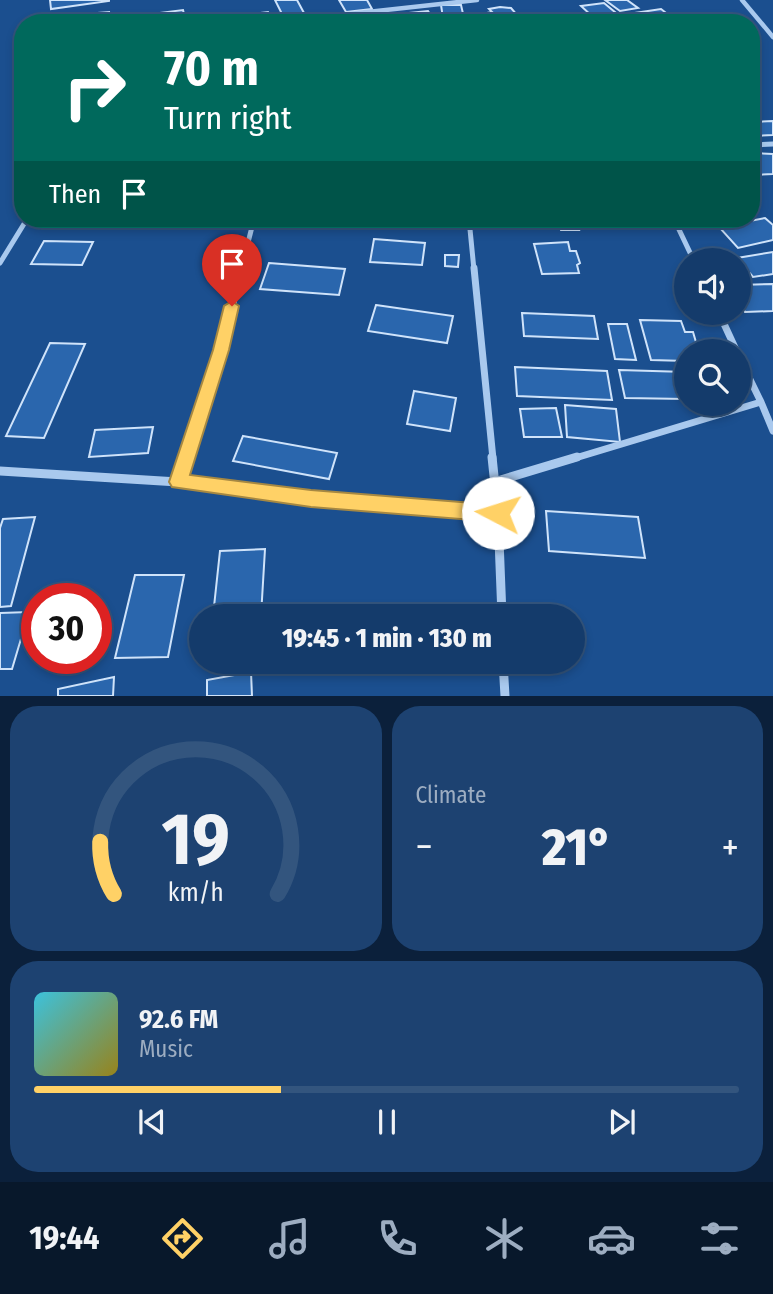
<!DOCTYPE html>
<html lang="en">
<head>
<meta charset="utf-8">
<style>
  :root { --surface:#143b6b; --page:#1d4271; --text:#f1f3f6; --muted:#9dadc1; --line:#33557e; --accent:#ffd166 }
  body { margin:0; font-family:"Fira Sans Condensed",sans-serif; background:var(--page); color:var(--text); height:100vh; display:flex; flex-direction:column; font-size:26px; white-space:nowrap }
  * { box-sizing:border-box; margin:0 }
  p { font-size:23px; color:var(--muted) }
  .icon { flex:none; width:38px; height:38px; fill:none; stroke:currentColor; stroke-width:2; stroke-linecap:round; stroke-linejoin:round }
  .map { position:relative; height:696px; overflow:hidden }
  .sheet { display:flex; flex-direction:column; gap:10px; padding:10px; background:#0b203b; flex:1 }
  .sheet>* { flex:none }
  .banner { position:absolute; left:14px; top:14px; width:746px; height:214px; border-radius:28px; box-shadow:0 4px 10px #0003,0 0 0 2px var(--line); background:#00695c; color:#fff; overflow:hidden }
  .tools { position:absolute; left:674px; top:248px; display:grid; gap:14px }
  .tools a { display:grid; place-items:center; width:77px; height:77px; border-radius:50%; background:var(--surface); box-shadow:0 4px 10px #0003,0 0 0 2px var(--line); font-size:35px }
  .speed { position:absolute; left:21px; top:583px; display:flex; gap:14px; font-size:35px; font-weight:700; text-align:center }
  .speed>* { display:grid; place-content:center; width:91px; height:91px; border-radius:50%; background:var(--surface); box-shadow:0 4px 10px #0003,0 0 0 2px var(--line); line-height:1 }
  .speed .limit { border:10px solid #d22; background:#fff; color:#111 }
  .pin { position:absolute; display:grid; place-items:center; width:60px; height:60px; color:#fff; margin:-72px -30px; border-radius:50% 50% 50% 0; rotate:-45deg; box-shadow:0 0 7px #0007 }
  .pin .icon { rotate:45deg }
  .me { position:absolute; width:77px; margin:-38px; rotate:275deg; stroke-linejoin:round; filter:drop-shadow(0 0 5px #0008) }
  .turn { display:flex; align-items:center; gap:24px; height:147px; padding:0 35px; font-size:32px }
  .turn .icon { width:91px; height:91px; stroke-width:2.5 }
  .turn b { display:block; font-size:49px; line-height:60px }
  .then { display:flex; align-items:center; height:66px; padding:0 35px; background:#0003; gap:14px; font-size:26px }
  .big { font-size:52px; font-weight:800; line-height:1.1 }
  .sheet .tile { flex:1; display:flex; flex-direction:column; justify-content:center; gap:10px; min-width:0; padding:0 24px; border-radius:28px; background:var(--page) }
  .sheet .dial { align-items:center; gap:0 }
  .dial svg { height:182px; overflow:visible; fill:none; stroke:var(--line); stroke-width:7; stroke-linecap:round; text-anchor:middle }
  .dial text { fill:var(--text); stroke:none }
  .song { display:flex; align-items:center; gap:21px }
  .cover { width:84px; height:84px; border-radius:10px; background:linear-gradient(135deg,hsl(190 70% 55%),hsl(50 70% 35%)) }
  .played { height:7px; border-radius:4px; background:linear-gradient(90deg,var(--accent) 35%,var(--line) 35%) }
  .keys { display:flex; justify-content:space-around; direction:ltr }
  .heat { display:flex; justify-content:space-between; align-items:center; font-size:38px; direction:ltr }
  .sheet .tiles { flex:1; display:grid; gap:10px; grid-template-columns:1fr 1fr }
  .tile:last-child { grid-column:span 2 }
  .trip { position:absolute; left:189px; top:604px; width:396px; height:70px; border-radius:35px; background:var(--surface); box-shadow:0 4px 10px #0003,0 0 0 2px var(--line); font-weight:800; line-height:70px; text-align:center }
  .tabs { display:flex; height:112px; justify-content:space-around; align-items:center; background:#08182b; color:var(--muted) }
  .tabs .icon { width:49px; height:49px }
  .tabs .selected { color:var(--accent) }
  .tabs b { font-size:32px; color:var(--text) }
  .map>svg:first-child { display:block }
  .building { fill:#2a66ad; stroke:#cfe3fa; stroke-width:2 }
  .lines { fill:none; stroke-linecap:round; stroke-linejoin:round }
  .minor-far3 { stroke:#a9c9ee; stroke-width:4.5 }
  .minor-far2 { stroke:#a9c9ee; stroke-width:5 }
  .minor-far1 { stroke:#a9c9ee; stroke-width:7 }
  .minor { stroke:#a9c9ee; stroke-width:9 }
  .route { fill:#ffd166; stroke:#a68842; stroke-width:2 }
</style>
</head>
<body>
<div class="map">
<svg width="773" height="696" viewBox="0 0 773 696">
  <rect width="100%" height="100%" fill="#1b4f8f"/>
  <path class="building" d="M 50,0 L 109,0 L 109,1 L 51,9 Z
    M 275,0 L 297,0 L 304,13 L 283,16 Z
    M 339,0 L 367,0 L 372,9 L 346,12 Z
    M 605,0 L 627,0 L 638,8 L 620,11 Z
    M 604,3 L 616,13 L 593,17 L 581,6 Z
    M 441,5 L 461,5 L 464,18 L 443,18 Z
    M 500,7 L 511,8 L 524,23 L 495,23 L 487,13 L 492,12 L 489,9 Z
    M 661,9 L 675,20 L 647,23 L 635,13 Z
    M 183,10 L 186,22 L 128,23 L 127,17 Z
    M 428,11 L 435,21 L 403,23 L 398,14 Z
    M 109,12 L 108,23 L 83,23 L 85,14 Z
    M 268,12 L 271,20 L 246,23 L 244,15 Z
    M 629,14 L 641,23 L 615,23 L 608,18 Z
    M 773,121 L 773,135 L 751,136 L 751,122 Z
    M 751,153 L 773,154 L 773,174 L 751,175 Z
    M 765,218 L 773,225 L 773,240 L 738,248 L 719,227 Z
    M 303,219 L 334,219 L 333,224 L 302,223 Z
    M 408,219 L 439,219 L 441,225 L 409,227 Z
    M 557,219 L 575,219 L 579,230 L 561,230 Z
    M 374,239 L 425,243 L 422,265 L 370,262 Z
    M 44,241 L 93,242 L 82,265 L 31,264 Z
    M 568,242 L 570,251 L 576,251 L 580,263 L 577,265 L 579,273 L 542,274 L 534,244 Z
    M 773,252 L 773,274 L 753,277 L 737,258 Z
    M 445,255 L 459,255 L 458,267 L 445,266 Z
    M 269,263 L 345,269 L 339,295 L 260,289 Z
    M 773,284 L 773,311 L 745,312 L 738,299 L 738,285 Z
    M 376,305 L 453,316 L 447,343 L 368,331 Z
    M 522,313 L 594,316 L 598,339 L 524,336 Z
    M 640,320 L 681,321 L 685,332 L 693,332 L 698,349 L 688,349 L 686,361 L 651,360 Z
    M 608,324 L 627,324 L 636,360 L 615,359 Z
    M 50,343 L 85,344 L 44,438 L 6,436 Z
    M 515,367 L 607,371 L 612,400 L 517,396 Z
    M 619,370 L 686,372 L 686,399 L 625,398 Z
    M 414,391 L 456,398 L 450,431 L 407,424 Z
    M 565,405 L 616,409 L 620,442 L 567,437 Z
    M 556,408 L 562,437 L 524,437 L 520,409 Z
    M 153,427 L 148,453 L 89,457 L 95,430 Z
    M 243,436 L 337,453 L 329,479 L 233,461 Z
    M 546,511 L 638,517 L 645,558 L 549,551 Z
    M 35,517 L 11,606 L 0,607 L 0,528 L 3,519 Z
    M 265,549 L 261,616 L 213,616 L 220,551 Z
    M 135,575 L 184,575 L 168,657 L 115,658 Z
    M 29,612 L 12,669 L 0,669 L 0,613 Z
    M 251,672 L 252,696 L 207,696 L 207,680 Z
    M 114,677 L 113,696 L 58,696 L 58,689 Z"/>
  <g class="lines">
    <path class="minor-far3" d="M 742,0 L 773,37
      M 276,22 L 477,0"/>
    <path class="minor-far2" d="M 751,145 L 773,144
      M 469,219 L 474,270
      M 674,219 L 694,261
      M 0,263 L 27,219
      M 241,270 L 254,219"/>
    <path class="minor-far1" d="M 474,268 L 493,459
      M 719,313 L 737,352
      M 761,402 L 773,431
      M 186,459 L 221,350 L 242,268
      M 572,459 L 761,402 L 738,355"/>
    <path class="minor" d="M 492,457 L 498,514 L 502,616
      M 0,471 L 178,482 L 311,499 L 498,514
      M 178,482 L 186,457
      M 494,482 L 577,457
      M 503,662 L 505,696"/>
  </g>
  <path class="route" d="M 232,301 L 239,306 L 229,350 L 190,475 L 311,490 L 498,505 L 504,507 L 507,513 L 504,520 L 498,522 L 311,507 L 172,487 L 169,482 L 213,350 L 224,306 Z"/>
</svg>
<div class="tools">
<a><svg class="icon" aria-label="sound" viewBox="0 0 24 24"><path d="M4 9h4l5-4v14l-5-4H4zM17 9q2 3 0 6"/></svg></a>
<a><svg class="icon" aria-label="search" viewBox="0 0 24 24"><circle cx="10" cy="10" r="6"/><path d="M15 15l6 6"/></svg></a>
</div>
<div class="speed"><div class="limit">30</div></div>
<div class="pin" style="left:232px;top:306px;background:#d93025"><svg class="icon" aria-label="arrive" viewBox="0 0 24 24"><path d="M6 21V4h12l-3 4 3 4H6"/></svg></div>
<svg class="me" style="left:498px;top:513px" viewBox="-20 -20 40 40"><circle r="19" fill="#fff"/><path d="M0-13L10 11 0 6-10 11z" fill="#ffd166"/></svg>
<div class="trip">19:45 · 1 min · 130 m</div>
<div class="banner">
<div class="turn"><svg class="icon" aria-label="right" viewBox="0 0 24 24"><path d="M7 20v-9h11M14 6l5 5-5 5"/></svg><div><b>70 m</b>Turn right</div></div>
<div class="then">Then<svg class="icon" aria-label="arrive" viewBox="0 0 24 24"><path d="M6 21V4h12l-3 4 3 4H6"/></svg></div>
</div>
</div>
<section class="sheet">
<div class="tiles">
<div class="tile dial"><svg viewBox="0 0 100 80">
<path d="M14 69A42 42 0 1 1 86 69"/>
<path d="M14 69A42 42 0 0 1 8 46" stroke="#ffd166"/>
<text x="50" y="56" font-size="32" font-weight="700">19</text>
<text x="50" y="72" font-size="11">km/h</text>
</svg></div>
<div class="tile"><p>Climate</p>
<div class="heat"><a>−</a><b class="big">21°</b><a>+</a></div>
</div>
<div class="tile">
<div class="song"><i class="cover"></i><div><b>92.6 FM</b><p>Music</p></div></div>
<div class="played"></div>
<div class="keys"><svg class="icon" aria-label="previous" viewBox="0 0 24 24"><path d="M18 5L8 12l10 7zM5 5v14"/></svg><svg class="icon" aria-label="pause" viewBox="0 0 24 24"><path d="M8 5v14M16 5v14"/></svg><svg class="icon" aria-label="next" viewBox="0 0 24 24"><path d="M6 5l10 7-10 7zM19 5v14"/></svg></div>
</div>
</div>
</section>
<nav class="tabs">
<b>19:44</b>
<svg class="icon selected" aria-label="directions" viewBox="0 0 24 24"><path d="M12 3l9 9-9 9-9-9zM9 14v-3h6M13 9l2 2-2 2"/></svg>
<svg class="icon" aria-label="music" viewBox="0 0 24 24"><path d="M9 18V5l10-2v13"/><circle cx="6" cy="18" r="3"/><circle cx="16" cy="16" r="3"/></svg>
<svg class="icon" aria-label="phone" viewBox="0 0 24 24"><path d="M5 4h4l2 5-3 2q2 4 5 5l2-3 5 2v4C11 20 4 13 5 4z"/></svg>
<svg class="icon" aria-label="climate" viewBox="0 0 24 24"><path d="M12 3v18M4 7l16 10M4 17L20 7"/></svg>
<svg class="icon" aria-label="car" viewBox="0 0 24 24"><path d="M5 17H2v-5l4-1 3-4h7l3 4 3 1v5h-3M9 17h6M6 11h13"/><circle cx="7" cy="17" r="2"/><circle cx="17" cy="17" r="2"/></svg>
<svg class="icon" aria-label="filters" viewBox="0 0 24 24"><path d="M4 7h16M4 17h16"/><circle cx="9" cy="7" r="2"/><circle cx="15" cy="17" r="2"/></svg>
</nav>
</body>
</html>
